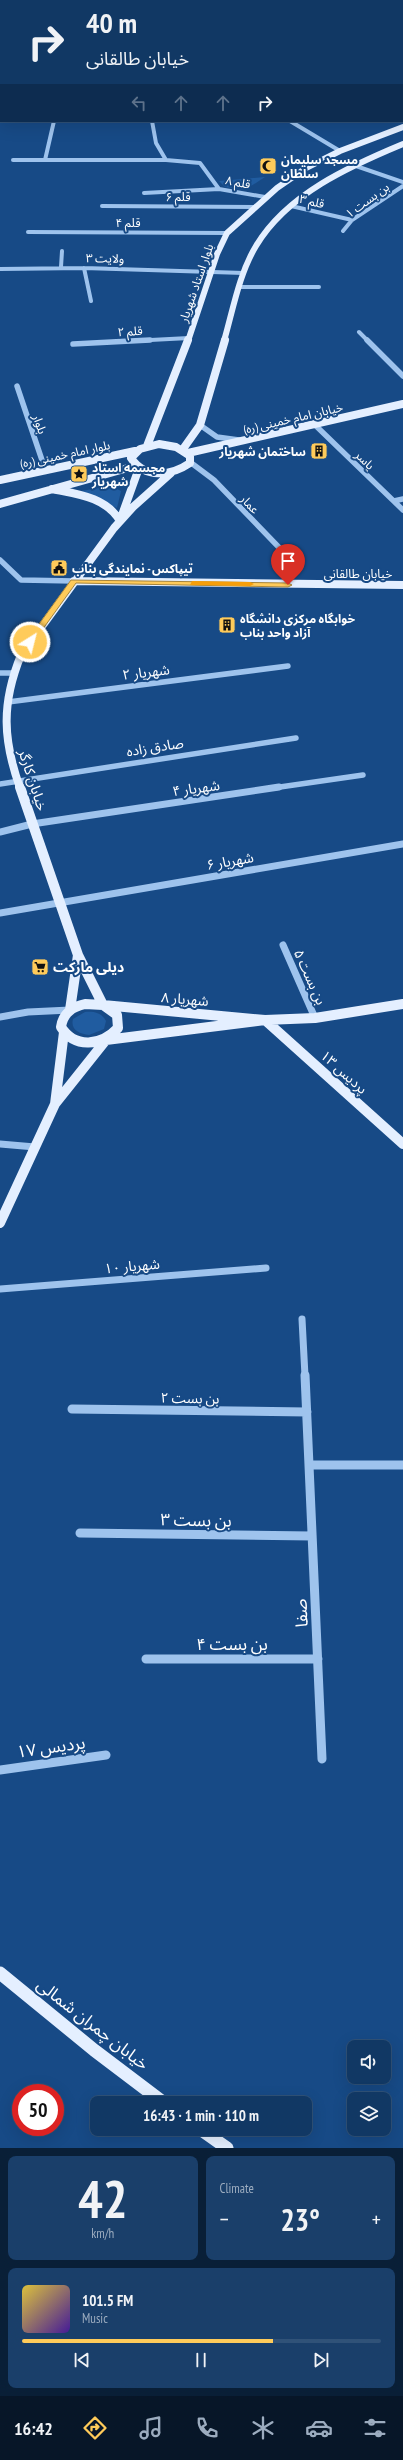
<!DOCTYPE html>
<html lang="en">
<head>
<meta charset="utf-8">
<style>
  :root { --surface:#113864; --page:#1a3f6a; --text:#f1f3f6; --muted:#9cacbf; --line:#305278; --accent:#ffcb5a }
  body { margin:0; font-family:"PT Sans Narrow","Noto Sans Arabic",sans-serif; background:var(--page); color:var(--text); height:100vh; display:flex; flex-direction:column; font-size:15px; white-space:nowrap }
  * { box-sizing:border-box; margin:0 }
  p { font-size:13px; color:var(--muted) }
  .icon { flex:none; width:22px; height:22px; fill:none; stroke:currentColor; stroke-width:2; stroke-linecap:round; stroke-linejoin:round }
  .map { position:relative; height:2148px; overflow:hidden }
  .sheet { display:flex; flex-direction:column; gap:8px; padding:8px; background:#091f37; flex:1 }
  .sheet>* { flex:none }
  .banner { position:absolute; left:0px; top:0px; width:403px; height:122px; box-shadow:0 4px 16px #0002,0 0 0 1px var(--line); background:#113864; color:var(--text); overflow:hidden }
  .tools { position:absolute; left:347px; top:2040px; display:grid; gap:8px }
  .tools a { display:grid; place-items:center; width:44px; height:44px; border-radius:8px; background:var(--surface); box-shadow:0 4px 16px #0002,0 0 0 1px var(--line); font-size:20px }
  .speed { position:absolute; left:12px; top:2084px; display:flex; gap:8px; font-size:20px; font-weight:700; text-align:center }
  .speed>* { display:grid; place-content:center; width:52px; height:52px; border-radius:50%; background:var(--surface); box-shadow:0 4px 16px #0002,0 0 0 1px var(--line); line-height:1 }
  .speed .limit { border:6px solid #d22; background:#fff; color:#111 }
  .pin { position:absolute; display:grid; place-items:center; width:34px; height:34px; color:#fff; margin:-41px -17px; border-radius:50% 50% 50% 0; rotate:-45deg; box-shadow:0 0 4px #0007 }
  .pin .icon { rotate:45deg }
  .me { position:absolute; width:44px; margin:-22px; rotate:36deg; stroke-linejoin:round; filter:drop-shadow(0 0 3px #0008) }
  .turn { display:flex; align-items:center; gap:14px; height:84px; padding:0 20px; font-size:18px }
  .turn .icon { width:52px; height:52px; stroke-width:2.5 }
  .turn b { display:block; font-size:28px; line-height:34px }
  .lanes { display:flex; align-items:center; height:38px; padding:0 20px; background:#0003; justify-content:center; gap:20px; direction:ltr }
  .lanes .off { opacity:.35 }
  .big { font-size:30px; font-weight:600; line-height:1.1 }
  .sheet .tile { flex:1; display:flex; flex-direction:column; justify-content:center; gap:6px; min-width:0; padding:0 14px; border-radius:8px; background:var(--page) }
  .sheet .dial { align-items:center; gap:0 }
  .dial b { font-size:52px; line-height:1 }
  .song { display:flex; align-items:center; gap:12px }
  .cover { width:48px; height:48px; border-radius:6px; background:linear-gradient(135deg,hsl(50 70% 55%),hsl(260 70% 35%)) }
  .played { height:4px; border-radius:2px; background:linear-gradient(90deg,var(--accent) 70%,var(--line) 70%) }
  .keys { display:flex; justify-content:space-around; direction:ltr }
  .heat { display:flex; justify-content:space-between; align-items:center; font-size:22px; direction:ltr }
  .sheet .tiles { flex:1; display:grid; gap:8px; grid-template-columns:1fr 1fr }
  .tile:last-child { grid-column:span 2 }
  .trip { position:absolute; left:90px; top:2096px; width:222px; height:40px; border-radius:8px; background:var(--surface); box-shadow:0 4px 16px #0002,0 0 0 1px var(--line); font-weight:600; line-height:40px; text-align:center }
  .tabs { display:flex; height:64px; justify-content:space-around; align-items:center; background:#071628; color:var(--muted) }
  .tabs .icon { width:28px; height:28px }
  .tabs .selected { color:var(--accent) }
  .tabs b { font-size:18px; color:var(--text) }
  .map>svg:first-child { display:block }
  .green { fill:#205ca0 }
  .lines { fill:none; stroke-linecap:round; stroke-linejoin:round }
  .minor-far3 { stroke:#9ec3ed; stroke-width:4 }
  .minor-far2 { stroke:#9ec3ed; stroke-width:5.5 }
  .minor-far1 { stroke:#9ec3ed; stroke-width:7 }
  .minor { stroke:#9ec3ed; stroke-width:9 }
  .major-far3 { stroke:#e4efff; stroke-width:6 }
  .major-far2 { stroke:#e4efff; stroke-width:8 }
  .major-far1 { stroke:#e4efff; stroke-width:10 }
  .major { stroke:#e4efff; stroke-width:13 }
  .route { fill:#ffcb5a; stroke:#a6843a }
  .slow { fill:#f59e0b }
  .labels { text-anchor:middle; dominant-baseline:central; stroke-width:4; stroke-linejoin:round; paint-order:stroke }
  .far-poi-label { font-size:12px; font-weight:bold; fill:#fff; stroke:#174a86; text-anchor:start }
  .far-street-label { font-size:12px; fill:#fff; stroke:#174a86 }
  .street-label { font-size:14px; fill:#fff; stroke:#174a86 }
  .poi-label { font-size:14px; font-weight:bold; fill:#fff; stroke:#174a86; text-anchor:start }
  .near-street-label { font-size:17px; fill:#fff; stroke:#174a86 }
</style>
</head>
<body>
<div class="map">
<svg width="403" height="2148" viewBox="0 0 403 2148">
  <rect width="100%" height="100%" fill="#174a86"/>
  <path class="green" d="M 265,177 L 245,190 L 225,187 L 219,181 Z
    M 111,486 L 121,491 L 117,508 L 81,491 Z
    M 85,1012 C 94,1011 102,1013 106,1021 L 104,1029 L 89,1035 C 80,1034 70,1030 73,1019 Z"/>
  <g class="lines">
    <path class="minor-far3" d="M 15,0 L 19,1
      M 282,0 L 285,1
      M 349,0 L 351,1
      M 159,1 L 162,0
      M 389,1 L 393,0
      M 152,121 L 156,143 L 166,160 L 200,163 L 219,189 L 265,197
      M 290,121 L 340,151
      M 13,160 L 166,160
      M 45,160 L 54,121
      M 353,165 L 403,182
      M 144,193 L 219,189
      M 102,206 L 254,207
      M 291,206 L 352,220
      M 343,231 L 352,220 L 403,186
      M 28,232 L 227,233
      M 61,267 L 62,251
      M 84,268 L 91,301
      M 0,269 L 84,268 L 244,273
      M 240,287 L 319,287
      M 359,332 L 368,341
      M 131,341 L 189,338"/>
    <path class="minor-far2" d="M 367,340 L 403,376
      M 73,344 L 150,340
      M 17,386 L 45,469
      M 314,424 L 403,510
      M 200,425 L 217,437 L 239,440
      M 190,462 L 214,480 L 294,563
      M 394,501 L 403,499
      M 0,560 L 21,580 L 74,581
      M 0,673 L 13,673
      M 8,702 L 288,666
      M 0,784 L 296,738
      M 273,788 L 363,775"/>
    <path class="minor-far1" d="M 0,832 L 32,824 L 279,787
      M 0,913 L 403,844
      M 283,945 L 315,1018
      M 0,1017 L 28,1012 L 70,1010
      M 0,1144 L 35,1147
      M 0,1289 L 266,1268
      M 302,1319 L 305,1376"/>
    <path class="minor" d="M 305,1375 L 322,1759
      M 72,1409 L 307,1412
      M 309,1465 L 403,1465
      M 80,1533 L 312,1536
      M 146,1659 L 318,1659
      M 0,1770 L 106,1755"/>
    <path class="major-far3" d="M 188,341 L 217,254 L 227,233 L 277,188 L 306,168 L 340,151 L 403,127
      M 224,341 C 233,310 239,274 256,246 C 287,194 350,166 403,144"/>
    <path class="major-far2" d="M 159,444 L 176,447 L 190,456 L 190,463 C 171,476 145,479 131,458 L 140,449 Z
      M 147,446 L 188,340
      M 183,449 L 200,425 L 225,340
      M 188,453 L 403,404
      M 0,480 L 135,451
      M 52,489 C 77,494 106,497 120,521
      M 0,504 L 135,466
      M 122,515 L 139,468
      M 74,581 L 403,585
      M 20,788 C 3,740 1,704 21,655 L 114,528 L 133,507 L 171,473"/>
    <path class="major-far1" d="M 20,787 L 78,955
      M 85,1004 L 103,1005 L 117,1015 L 118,1028 C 101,1046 75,1049 61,1027 C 63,1013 72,1007 85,1004 Z
      M 265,1020 L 403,1144
      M 265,1020 L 315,1018 L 403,1004
      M 64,1032 L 55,1104 L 106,1040 L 265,1020 L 103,1005 L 78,955 L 70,1010
      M 0,1223 L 55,1104"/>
    <path class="major" d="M 0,1973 L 94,2050 L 164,2103
      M 200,2129 L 227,2148"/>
  </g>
  <path class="route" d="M 71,580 L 288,583 L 292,585 L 288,587 L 76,583 L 32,644 L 27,644 L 26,642 Z"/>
  <path class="slow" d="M 192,581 L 250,582 L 254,584 L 250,586 L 190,585 Z"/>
  <defs>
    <g id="mosque-square" transform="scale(0.9)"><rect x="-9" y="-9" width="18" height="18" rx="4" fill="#ffcb5a" stroke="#174a86"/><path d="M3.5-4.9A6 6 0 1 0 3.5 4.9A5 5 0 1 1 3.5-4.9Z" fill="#111"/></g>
    <g id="building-square" transform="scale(0.9)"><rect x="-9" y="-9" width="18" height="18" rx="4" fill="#ffcb5a" stroke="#174a86"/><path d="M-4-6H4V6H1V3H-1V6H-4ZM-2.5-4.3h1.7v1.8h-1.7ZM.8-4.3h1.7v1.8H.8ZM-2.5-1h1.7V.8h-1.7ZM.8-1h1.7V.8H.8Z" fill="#111"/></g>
    <g id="sight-square" transform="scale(0.9)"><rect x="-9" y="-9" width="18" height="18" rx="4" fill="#ffcb5a" stroke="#174a86"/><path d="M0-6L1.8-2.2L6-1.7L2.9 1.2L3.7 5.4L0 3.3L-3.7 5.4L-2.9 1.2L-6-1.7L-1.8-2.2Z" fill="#111"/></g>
    <g id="civic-square" transform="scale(0.9)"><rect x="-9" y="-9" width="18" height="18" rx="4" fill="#ffcb5a" stroke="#174a86"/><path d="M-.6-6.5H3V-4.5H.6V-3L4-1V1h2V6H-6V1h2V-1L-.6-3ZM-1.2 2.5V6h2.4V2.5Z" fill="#111"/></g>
    <g id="supermarket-square" transform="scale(0.9)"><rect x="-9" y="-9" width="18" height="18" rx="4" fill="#ffcb5a" stroke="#174a86"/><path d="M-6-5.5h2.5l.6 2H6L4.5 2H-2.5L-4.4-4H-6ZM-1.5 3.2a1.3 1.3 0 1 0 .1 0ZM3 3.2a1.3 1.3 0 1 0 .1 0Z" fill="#111"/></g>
  </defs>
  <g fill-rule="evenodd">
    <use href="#mosque-square" x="268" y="166"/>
    <use href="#building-square" x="319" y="451"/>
    <use href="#sight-square" x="79" y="474"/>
    <use href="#civic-square" x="59" y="568"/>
    <use href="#building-square" x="227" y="625"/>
    <use href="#supermarket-square" x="40" y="967"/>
  </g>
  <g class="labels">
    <g class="far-poi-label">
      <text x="281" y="159">مسجد سلیمان<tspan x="281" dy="14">سلطان</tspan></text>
      <text x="306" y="451" text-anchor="end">ساختمان شهریار</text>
      <text x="92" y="467">مجسمه استاد<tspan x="92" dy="14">شهریار</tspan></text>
      <text x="72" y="568">تیپاکس - نمایندگی بناب</text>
      <text x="240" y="618">خوابگاه مرکزی دانشگاه<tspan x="240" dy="14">آزاد واحد بناب</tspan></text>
    </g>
    <g class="far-street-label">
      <text transform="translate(238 182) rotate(11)">قلم ۸</text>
      <text x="178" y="196">قلم ۶</text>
      <text transform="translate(367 200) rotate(-36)">بن بست ۱</text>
      <text transform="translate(312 201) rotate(13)">قلم ۳</text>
      <text x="128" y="222">قلم ۴</text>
      <text transform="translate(105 258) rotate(1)">ولایت ۳</text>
      <text transform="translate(196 283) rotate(-71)">بلوار استاد شهریار</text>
      <text transform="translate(130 331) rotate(-3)">قلم ۲</text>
      <text transform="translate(293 418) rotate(-13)">خیابان امام خمینی (ره)</text>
      <text transform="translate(40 424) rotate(71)">بلوار</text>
      <text transform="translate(65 454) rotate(-12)">بلوار امام خمینی (ره)</text>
      <text transform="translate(365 460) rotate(44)">یاسر</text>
      <text transform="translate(250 504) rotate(46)">عمار</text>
      <text x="358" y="573">خیابان طالقانی</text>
    </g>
    <g class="street-label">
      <text transform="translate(146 672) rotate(-7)">شهریار ۲</text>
      <text transform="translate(155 747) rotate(-9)">صادق زاده</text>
      <text transform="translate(33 780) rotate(72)">خیابان کارگر</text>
      <text transform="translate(196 788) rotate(-8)">شهریار ۴</text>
      <text transform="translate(230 861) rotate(-10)">شهریار ۶</text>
      <text transform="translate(310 977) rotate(66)">بن بست ۵</text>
      <text transform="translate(185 999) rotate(5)">شهریار ۸</text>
      <text transform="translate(344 1072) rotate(42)">پردیس ۱۳</text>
      <text transform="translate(132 1266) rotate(-5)">شهریار ۱۰</text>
      <text transform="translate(190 1398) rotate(1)">بن بست ۲</text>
    </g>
    <g class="poi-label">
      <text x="53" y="967">دیلی مارکت</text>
    </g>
    <g class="near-street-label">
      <text transform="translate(196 1520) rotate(1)">بن بست ۳</text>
      <text transform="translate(301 1613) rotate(-93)">صفا</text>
      <text x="232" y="1644">بن بست ۴</text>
      <text transform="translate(51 1747) rotate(-8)">پردیس ۱۷</text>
      <text transform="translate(93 2024) rotate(38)">خیابان چمران شمالی</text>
    </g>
  </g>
</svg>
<div class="tools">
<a><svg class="icon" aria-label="sound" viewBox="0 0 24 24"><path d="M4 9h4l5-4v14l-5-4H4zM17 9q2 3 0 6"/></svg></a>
<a><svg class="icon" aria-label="layers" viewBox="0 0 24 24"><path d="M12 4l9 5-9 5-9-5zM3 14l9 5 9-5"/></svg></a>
</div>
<div class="speed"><div class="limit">50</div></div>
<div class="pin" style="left:288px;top:585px;background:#d93025"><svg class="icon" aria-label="arrive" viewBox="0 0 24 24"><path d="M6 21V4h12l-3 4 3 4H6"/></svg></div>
<svg class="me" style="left:30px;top:642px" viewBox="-20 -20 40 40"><circle r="17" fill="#ffcb5a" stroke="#fff" stroke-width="3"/><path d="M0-11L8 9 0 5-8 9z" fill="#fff"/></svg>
<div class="trip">16:43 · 1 min · 110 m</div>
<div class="banner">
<div class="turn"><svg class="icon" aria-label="right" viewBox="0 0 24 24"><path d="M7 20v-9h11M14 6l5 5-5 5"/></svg><div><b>40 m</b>خیابان طالقانی</div></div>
<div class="lanes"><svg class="icon off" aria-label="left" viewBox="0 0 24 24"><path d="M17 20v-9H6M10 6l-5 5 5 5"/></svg><svg class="icon off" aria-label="ahead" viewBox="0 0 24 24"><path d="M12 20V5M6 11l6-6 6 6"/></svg><svg class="icon off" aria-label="ahead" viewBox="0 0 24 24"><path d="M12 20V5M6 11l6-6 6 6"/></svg><svg class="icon" aria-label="right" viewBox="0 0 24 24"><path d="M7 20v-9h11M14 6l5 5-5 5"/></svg></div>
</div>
</div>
<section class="sheet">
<div class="tiles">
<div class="tile dial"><b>42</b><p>km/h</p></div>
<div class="tile"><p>Climate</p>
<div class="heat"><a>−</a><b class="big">23°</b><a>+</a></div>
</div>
<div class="tile">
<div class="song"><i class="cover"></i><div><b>101.5 FM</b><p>Music</p></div></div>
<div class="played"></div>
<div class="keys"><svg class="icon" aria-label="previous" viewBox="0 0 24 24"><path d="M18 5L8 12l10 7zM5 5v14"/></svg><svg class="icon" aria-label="pause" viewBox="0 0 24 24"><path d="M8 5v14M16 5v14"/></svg><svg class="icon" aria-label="next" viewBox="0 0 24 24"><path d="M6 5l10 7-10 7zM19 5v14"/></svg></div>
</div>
</div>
</section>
<nav class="tabs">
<b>16:42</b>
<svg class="icon selected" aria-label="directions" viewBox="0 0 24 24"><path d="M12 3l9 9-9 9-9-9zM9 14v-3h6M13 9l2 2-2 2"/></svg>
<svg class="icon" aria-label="music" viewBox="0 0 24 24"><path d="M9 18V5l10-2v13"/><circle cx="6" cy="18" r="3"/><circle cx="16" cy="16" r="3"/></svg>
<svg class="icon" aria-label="phone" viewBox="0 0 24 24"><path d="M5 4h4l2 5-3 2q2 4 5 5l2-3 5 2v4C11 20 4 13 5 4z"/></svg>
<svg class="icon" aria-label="climate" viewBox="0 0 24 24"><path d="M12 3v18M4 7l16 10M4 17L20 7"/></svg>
<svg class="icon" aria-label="car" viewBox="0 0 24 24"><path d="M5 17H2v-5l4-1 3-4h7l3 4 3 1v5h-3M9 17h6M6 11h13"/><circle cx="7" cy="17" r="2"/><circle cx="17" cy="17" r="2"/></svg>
<svg class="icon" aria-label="filters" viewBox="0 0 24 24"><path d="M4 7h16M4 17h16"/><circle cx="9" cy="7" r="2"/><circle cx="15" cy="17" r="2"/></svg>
</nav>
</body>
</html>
